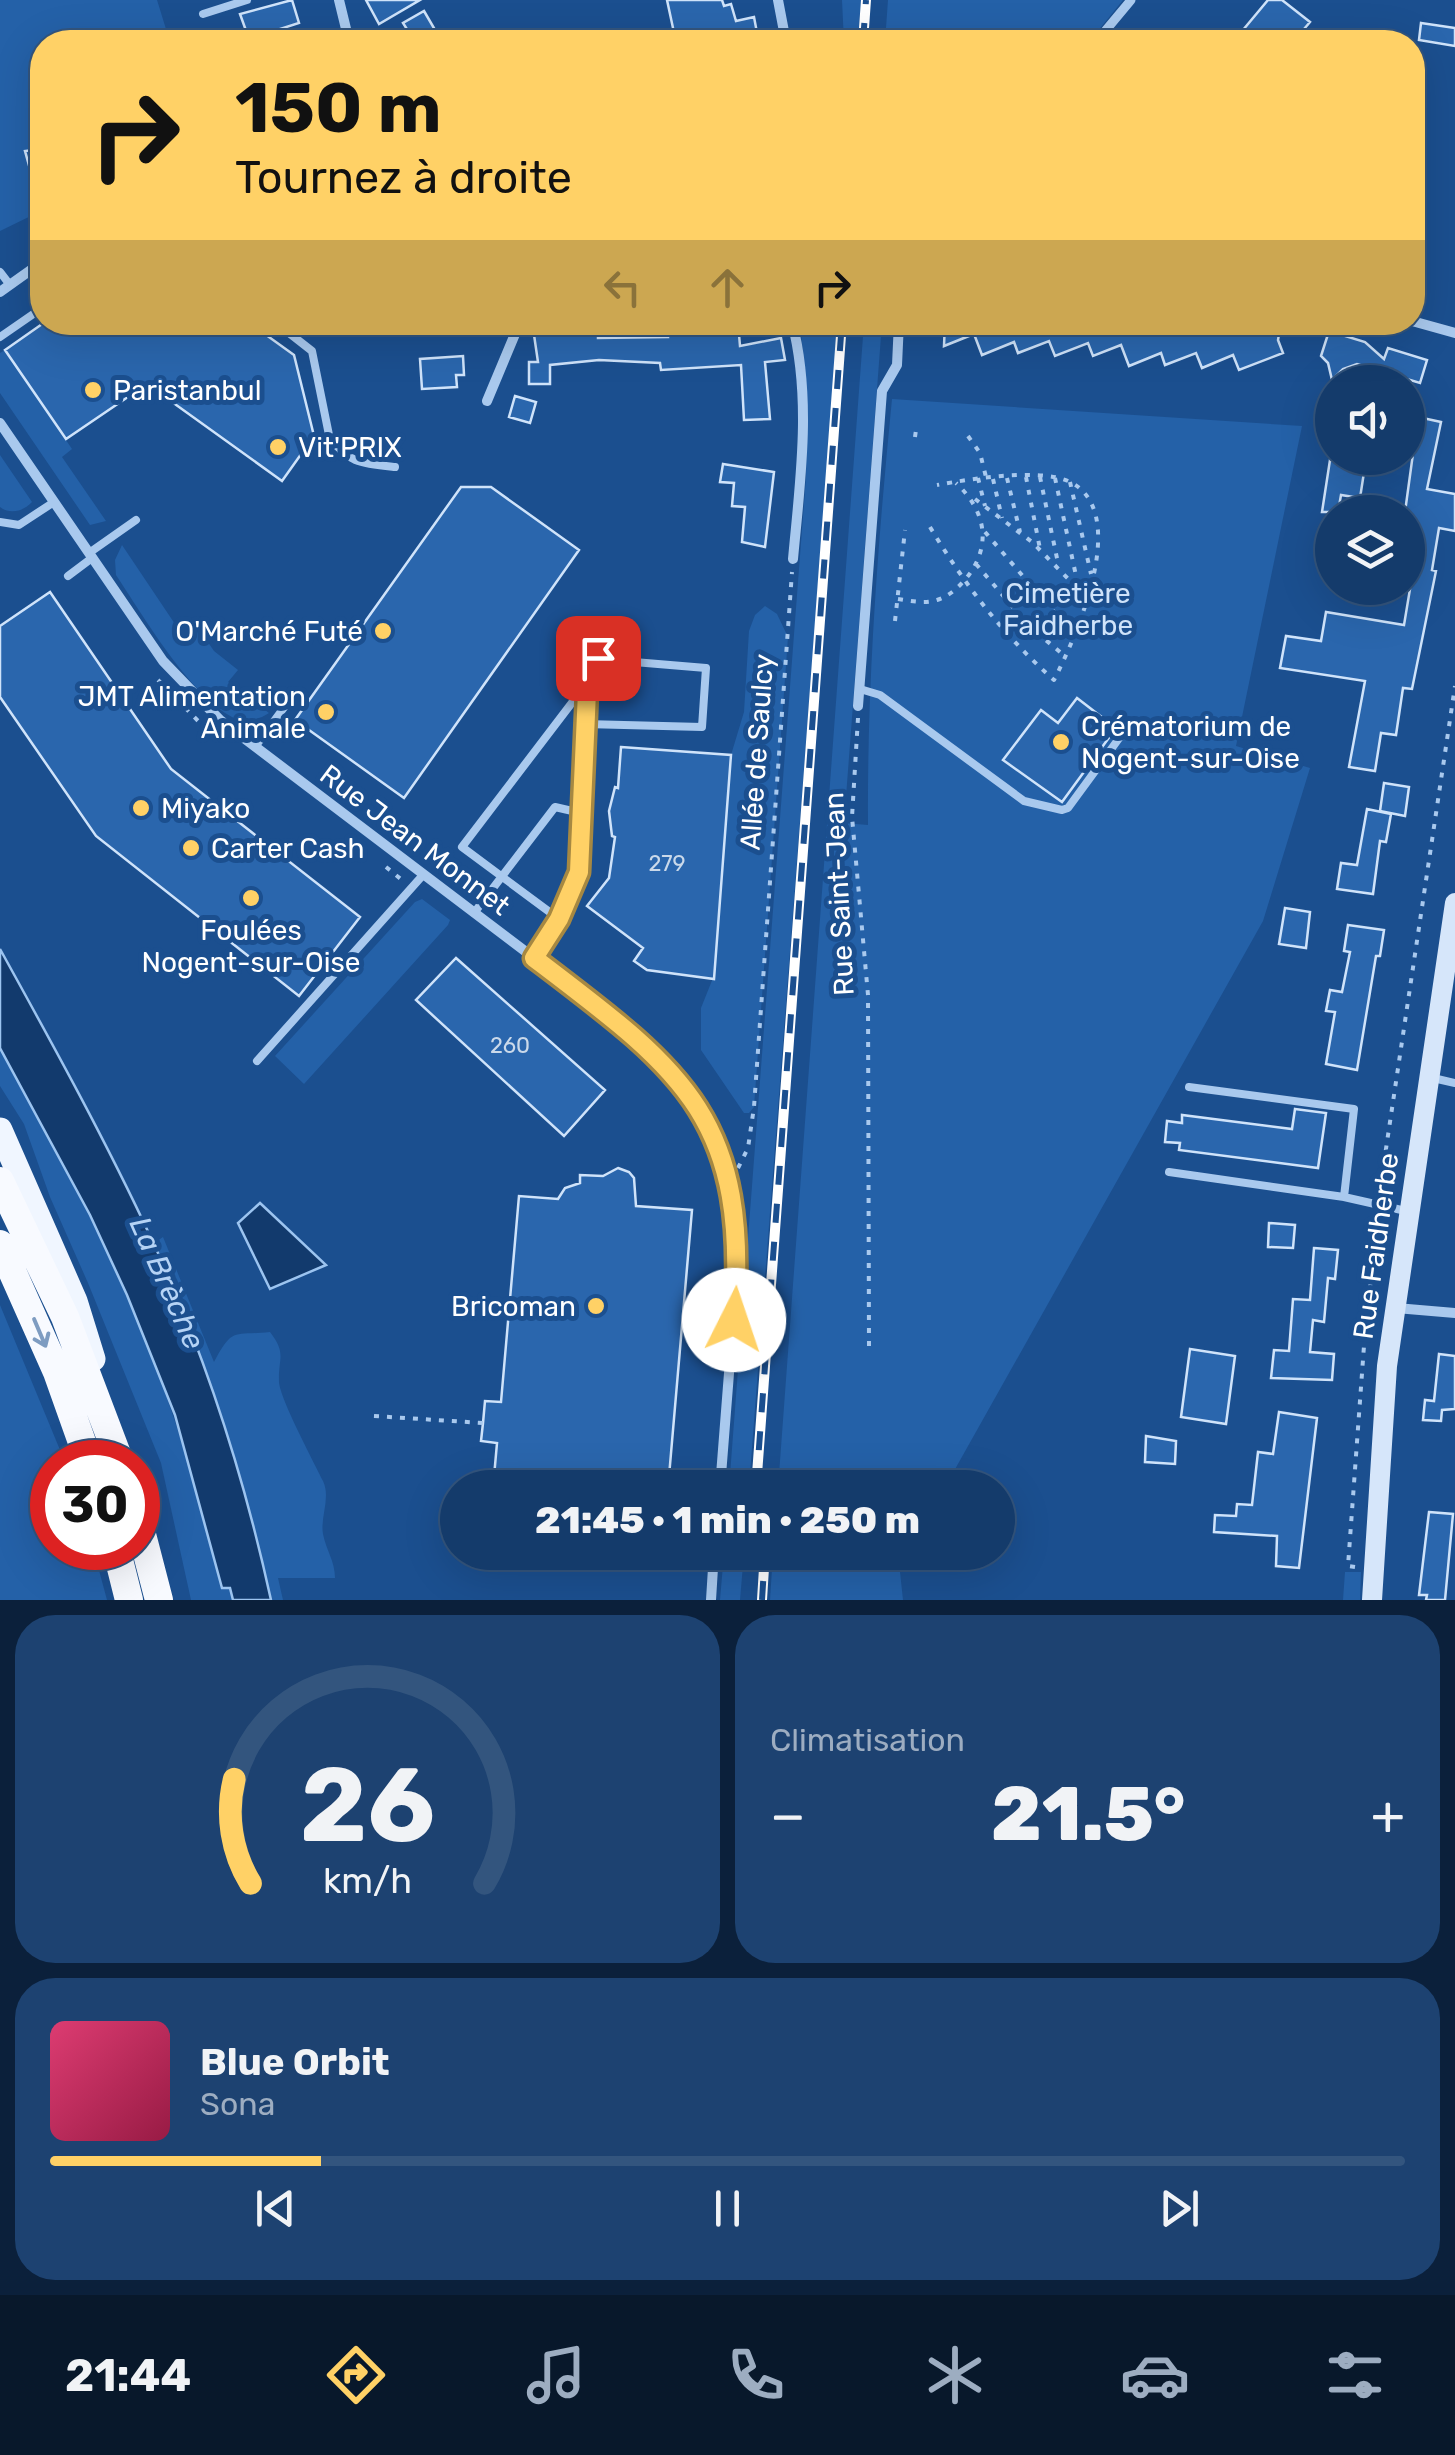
<!DOCTYPE html>
<html lang="fr">
<head>
<meta charset="utf-8">
<style>
  :root { --surface:#143b6b; --page:#1d4271; --text:#f1f3f6; --muted:#9dadc1; --line:#33557e; --accent:#ffd166 }
  body { margin:0; font-family:Rubik,sans-serif; background:var(--page); color:var(--text); height:100vh; display:flex; flex-direction:column; font-size:38px; white-space:nowrap }
  * { box-sizing:border-box; margin:0 }
  p { font-size:32px; color:var(--muted) }
  .icon { flex:none; width:55px; height:55px; fill:none; stroke:currentColor; stroke-width:2; stroke-linecap:round; stroke-linejoin:round }
  .map { position:relative; height:1600px; overflow:hidden }
  .side { display:flex; flex-direction:column; gap:15px; padding:15px; background:#0b203b; flex:1 }
  .side>* { flex:none }
  .banner { position:absolute; left:30px; top:30px; width:1395px; height:305px; border-radius:40px; box-shadow:0 10px 40px #0002,0 0 0 2px var(--line); background:#ffd166; color:#111; overflow:hidden }
  .tools { position:absolute; left:1315px; top:365px; display:grid; gap:20px }
  .tools a { display:grid; place-items:center; width:110px; height:110px; border-radius:50%; background:var(--surface); box-shadow:0 10px 40px #0002,0 0 0 2px var(--line); font-size:50px }
  .speed { position:absolute; left:30px; top:1440px; display:flex; gap:20px; font-size:50px; font-weight:700; text-align:center }
  .speed>* { display:grid; place-content:center; width:130px; height:130px; border-radius:50%; background:var(--surface); box-shadow:0 10px 40px #0002,0 0 0 2px var(--line); line-height:1 }
  .speed .limit { border:15px solid #d22; background:#fff; color:#111 }
  .pin { position:absolute; display:grid; place-items:center; width:85px; height:85px; color:#fff; margin:-42px; border-radius:20px; box-shadow:0 5px 15px #0006 }
  .me { position:absolute; width:110px; margin:-55px; rotate:4deg; stroke-linejoin:round; filter:drop-shadow(0 0 8px #0008) }
  .turn { display:flex; align-items:center; gap:35px; height:210px; padding:0 40px; font-size:45px }
  .turn .icon { width:130px; height:130px; stroke-width:2.5 }
  .turn b { display:block; font-size:70px; line-height:85px }
  .lanes { display:flex; align-items:center; height:95px; padding:0 40px; background:#0003; justify-content:center; gap:50px; direction:ltr }
  .lanes .off { opacity:.35 }
  .big { font-size:75px; font-weight:800; line-height:1.1 }
  .side .card { flex:1; display:flex; flex-direction:column; justify-content:center; gap:15px; min-width:0; padding:0 35px; border-radius:40px; background:var(--page) }
  .side .dial { align-items:center; gap:0 }
  .dial svg { height:260px; overflow:visible; fill:none; stroke:var(--line); stroke-width:7; stroke-linecap:round; text-anchor:middle }
  .dial text { fill:var(--text); stroke:none }
  .song { display:flex; align-items:center; gap:30px }
  .cover { width:120px; height:120px; border-radius:15px; background:linear-gradient(135deg,hsl(340 70% 55%),hsl(340 70% 35%)) }
  .played { height:10px; border-radius:5px; background:linear-gradient(90deg,var(--accent) 20%,var(--line) 20%) }
  .keys { display:flex; justify-content:space-around; direction:ltr }
  .heat { display:flex; justify-content:space-between; align-items:center; font-size:55px; direction:ltr }
  .side .tiles { flex:1; display:grid; gap:15px; grid-template-columns:1fr 1fr }
  .card:last-child { grid-column:span 2 }
  .trip { position:absolute; left:440px; top:1470px; width:575px; height:100px; border-radius:50px; background:var(--surface); box-shadow:0 10px 40px #0002,0 0 0 2px var(--line); font-weight:800; line-height:100px; text-align:center }
  .tab-bar { display:flex; height:160px; justify-content:space-around; align-items:center; background:#08182b; color:var(--muted) }
  .tab-bar .icon { width:70px; height:70px }
  .tab-bar .active { color:var(--accent) }
  .tab-bar b { font-size:45px; color:var(--text) }
  .map>svg:first-child { display:block }
  .green { fill:#2461a8 }
  .water { fill:#123a6d; stroke:#9cc4f0; stroke-width:2.5 }
  .building { fill:#2a66ad; stroke:#cfe3fa; stroke-width:2.5 }
  .lines { fill:none; stroke-linecap:round; stroke-linejoin:round }
  .path { stroke:#a9c9ee; stroke-width:4; stroke-dasharray:5 8; stroke-linecap:butt }
  .service { stroke:#a9c9ee; stroke-width:8 }
  .pedestrian { stroke:#a9c9ee; stroke-width:9 }
  .minor { stroke:#a9c9ee; stroke-width:10 }
  .secondary { stroke:#d6e6fa; stroke-width:20 }
  .primary { stroke:#f0f6ff; stroke-width:25 }
  .trunk { stroke:#f8faff; stroke-width:28 }
  .rail-casing { stroke:#fff; stroke-width:10 }
  .rail { stroke:#1b4f8f; stroke-width:6; stroke-dasharray:19; stroke-linecap:butt }
  .oneway { stroke:#7e9cc1 }
  .route-casing { stroke:#a68842; stroke-width:25 }
  .route { stroke:#ffd166; stroke-width:18 }
  .poi-dot { fill:#ffd166; stroke:#1b4f8f; stroke-width:4 }
  .labels { text-anchor:middle; dominant-baseline:central; stroke-width:10; stroke-linejoin:round; paint-order:stroke }
  .number-label { font-size:22px; fill:#cad9ea }
  .poi-label { font-size:28px; fill:#fff; stroke:#1b4f8f; text-anchor:start }
  .park-label { font-size:28px; fill:#cfe3fa; stroke:#1b4f8f }
  .street-label { font-size:28px; fill:#fff; stroke:#1b4f8f }
  .water-label { font-size:30px; font-style:italic; fill:#b5d3f5; stroke:#1b4f8f }
</style>
</head>
<body>
<div class="map">
<svg width="1455" height="1600" viewBox="0 0 1455 1600">
  <rect width="100%" height="100%" fill="#1b4f8f"/>
  <path class="green" d="M 0,0 L 157,0 L 170,42 L 42,42 L 42,149 L 25,152 L 41,211 L 0,231 Z
    M 842,0 L 861,0 L 858,42 L 844,42 Z
    M 888,0 L 1123,0 L 1089,42 L 885,42 Z
    M 800,323 L 838,323 L 749,1487 L 729,1488 L 806,477 L 807,399 Z
    M 864,323 L 882,323 L 844,823 L 868,825 C 867,682 878,541 892,399 L 1302,426 L 1236,746 L 1310,768 L 1263,921 L 945,1487 L 897,1484 L 896,1488 L 778,1488 Z
    M 5,350 L 72,449 L 62,457 L 106,521 L 90,525 L 0,393 L 0,353 Z
    M 0,455 L 32,502 C 24,511 10,515 0,507 Z
    M 122,545 L 181,633 L 196,625 L 214,651 L 238,670 L 228,682 L 269,713 C 259,720 244,723 232,717 C 188,693 144,617 116,575 L 115,560 Z
    M 765,606 L 777,614 L 788,637 L 754,1107 L 749,1113 L 744,1113 L 701,1050 L 701,1008 L 713,978 L 731,755 L 744,712 L 749,631 L 755,615 Z
    M 422,899 L 450,920 L 448,925 L 304,1084 L 275,1056 L 415,902 Z
    M 0,1048 C 30,1104 62,1159 91,1215 C 150,1334 191,1459 222,1588 L 230,1588 L 233,1600 L 191,1600 L 161,1463 L 88,1283 L 50,1197 L 24,1124 L 0,1086 Z
    M 163,1237 L 214,1362 C 233,1327 232,1336 270,1332 C 287,1354 278,1358 279,1382 C 280,1399 314,1462 323,1481 C 331,1498 320,1517 323,1534 C 326,1550 335,1561 335,1578 L 278,1578 L 283,1600 L 271,1600 L 266,1589 L 248,1504 L 216,1398 L 154,1243 Z
    M 0,1305 L 65,1462 L 52,1462 L 52,1548 L 93,1548 L 107,1600 L 0,1600 Z
    M 724,1553 L 744,1553 L 740,1600 L 720,1600 Z
    M 773,1553 L 898,1553 L 903,1600 L 770,1600 Z
    M 1345,1572 L 1361,1572 L 1360,1600 L 1343,1600 Z"/>
  <path class="water" d="M 0,949 C 53,1045 106,1141 152,1240 C 205,1354 245,1481 271,1600 L 233,1600 L 230,1588 L 222,1588 L 175,1415 L 127,1295 L 90,1215 L 0,1048 Z
    M 260,1203 L 326,1265 L 270,1289 L 238,1223 Z"/>
  <path class="building" d="M 292,0 L 299,23 L 249,39 L 240,14 Z
    M 366,0 L 420,0 L 379,24 Z
    M 667,0 L 722,0 L 724,6 L 731,4 L 736,21 L 754,17 L 758,38 L 676,42 Z
    M 1268,0 L 1282,0 L 1310,22 L 1293,42 L 1233,42 Z
    M 424,11 L 438,35 L 425,42 L 415,42 L 403,23 Z
    M 1421,23 L 1455,28 L 1455,46 L 1419,40 Z
    M 42,149 L 42,197 L 38,198 L 25,151 Z
    M 45,322 L 248,322 L 294,355 L 314,436 L 282,481 L 147,384 L 66,439 L 5,350 Z
    M 558,322 L 598,322 L 598,338 L 668,337 L 667,322 L 686,322 L 686,327 L 738,322 L 740,346 L 781,338 L 785,360 L 765,362 L 770,419 L 744,420 L 741,365 L 661,370 L 660,363 L 599,360 L 550,365 L 550,384 L 529,384 L 529,362 L 538,362 L 533,328 Z
    M 945,322 L 1281,322 L 1278,340 L 1283,353 L 1239,370 L 1233,355 L 1202,368 L 1196,353 L 1165,365 L 1161,353 L 1129,366 L 1121,345 L 1093,356 L 1088,343 L 1055,356 L 1049,341 L 1018,353 L 1014,342 L 982,355 L 974,334 L 944,346 Z
    M 1329,331 L 1365,342 L 1384,359 L 1388,348 L 1427,360 L 1420,383 L 1357,364 L 1343,369 L 1332,380 L 1328,363 L 1321,356 Z
    M 463,356 L 464,375 L 456,375 L 457,387 L 422,389 L 420,359 Z
    M 515,396 L 536,402 L 530,423 L 509,417 Z
    M 1418,417 L 1441,422 L 1427,489 L 1455,494 L 1455,531 L 1439,528 L 1432,570 L 1436,571 L 1412,689 L 1403,688 L 1396,735 L 1381,733 L 1375,771 L 1349,767 L 1365,681 L 1280,668 L 1286,636 L 1321,641 L 1326,612 L 1404,625 L 1412,577 L 1408,577 L 1408,512 L 1405,512 Z
    M 1330,460 L 1365,466 L 1360,498 L 1341,495 L 1338,512 L 1322,512 Z
    M 723,464 L 774,472 L 765,547 L 742,542 L 745,507 L 732,506 L 734,483 L 720,482 Z
    M 461,487 L 491,487 L 579,550 L 404,798 L 295,720 Z
    M 50,592 L 171,769 L 360,917 L 299,996 L 96,836 L 0,697 L 0,626 Z
    M 1077,698 L 1116,728 L 1062,802 L 1003,760 L 1041,710 L 1058,723 Z
    M 621,747 L 731,755 L 714,979 L 647,970 L 634,961 L 643,948 L 587,906 L 609,878 L 615,837 L 612,836 L 609,811 L 615,787 L 618,788 Z
    M 1384,783 L 1409,787 L 1405,816 L 1380,811 Z
    M 1367,809 L 1391,814 L 1386,842 L 1380,841 L 1373,894 L 1337,889 L 1341,863 L 1357,865 Z
    M 1285,908 L 1310,912 L 1306,948 L 1279,944 Z
    M 1348,925 L 1384,930 L 1380,956 L 1376,956 L 1357,1070 L 1326,1064 L 1335,1012 L 1326,1011 L 1330,990 L 1342,992 L 1350,952 L 1344,951 Z
    M 456,958 L 605,1090 L 564,1136 L 416,1000 Z
    M 1295,1109 L 1326,1113 L 1318,1168 L 1179,1150 L 1180,1143 L 1165,1142 L 1167,1121 L 1182,1123 L 1182,1115 L 1292,1129 Z
    M 618,1168 L 629,1172 L 634,1178 L 636,1206 L 692,1210 L 668,1488 L 493,1488 L 497,1443 L 481,1441 L 483,1423 L 485,1401 L 501,1402 L 519,1196 L 558,1199 L 565,1188 L 580,1183 L 580,1175 L 603,1176 Z
    M 1269,1223 L 1295,1225 L 1293,1248 L 1268,1247 Z
    M 1314,1248 L 1338,1250 L 1335,1279 L 1328,1278 L 1324,1322 L 1313,1320 L 1310,1352 L 1334,1354 L 1332,1380 L 1271,1378 L 1274,1350 L 1289,1351 L 1293,1299 L 1310,1300 Z
    M 1190,1349 L 1235,1356 L 1226,1424 L 1181,1417 Z
    M 1439,1354 L 1455,1356 L 1455,1409 L 1442,1410 L 1441,1421 L 1423,1420 L 1425,1400 L 1434,1401 Z
    M 1279,1412 L 1317,1418 L 1299,1568 L 1276,1566 L 1277,1536 L 1214,1532 L 1215,1515 L 1236,1516 L 1237,1504 L 1252,1505 L 1258,1452 L 1273,1454 Z
    M 1146,1436 L 1176,1441 L 1175,1464 L 1145,1462 Z
    M 1429,1512 L 1453,1514 L 1445,1600 L 1426,1600 L 1427,1595 L 1419,1595 Z"/>
  <g class="lines">
    <path class="path" d="M 968,436 L 980,453 L 986,477
      M 915,437 L 916,430
      M 1026,477 L 1040,549
      M 1040,477 L 1058,563
      M 978,478 L 985,506
      M 1007,478 L 1020,532
      M 1055,478 L 1078,585
      M 993,479 L 1002,518
      M 1070,482 L 1091,574
      M 975,499 L 1032,542 L 1087,598
      M 930,527 C 965,585 1003,635 1054,680 C 1076,637 1133,510 1068,481 C 1038,468 970,479 937,485
      M 985,532 L 1052,610 L 1076,630
      M 976,564 L 1029,626 L 1066,657
      M 898,599 C 911,601 924,604 937,600 C 950,596 960,586 968,576 C 993,543 984,509 956,483
      M 895,621 L 905,530
      M 158,680 L 204,727
      M 858,718 L 852,817 L 868,995 L 869,1347
      M 386,867 L 402,880
      M 738,1168 L 748,1148 L 754,1107 L 792,572
      M 1380,1189 L 1455,686
      M 374,1416 L 483,1423
      M 1355,1567 L 1348,1566 L 1365,1332 L 1378,1219"/>
    <path class="service" d="M 203,14 L 247,0
      M 0,272 L 10,285
      M 275,322 L 312,351 L 329,435 C 345,463 364,464 395,467
      M 0,337 L 42,308
      M 0,522 L 19,525 L 54,502
      M 89,553 L 136,520
      M 68,576 L 92,558
      M 860,689 L 880,695 L 1024,801 L 1062,810 L 1068,808 L 1120,737
      M 255,747 L 291,698
      M 581,813 L 588,669 L 598,659 L 706,668 L 702,727 L 585,724
      M 474,913 L 555,807 L 581,813 L 579,872 L 559,919 L 533,958
      M 559,919 L 462,847 L 587,683
      M 257,1061 L 423,875
      M 1433,1078 L 1455,1083
      M 1189,1087 L 1354,1109 L 1344,1197
      M 1169,1172 L 1344,1197 L 1406,1211"/>
    <path class="pedestrian" d="M 1096,42 L 1131,0"/>
    <path class="minor" d="M 339,0 L 348,37
      M 778,0 L 786,42
      M 0,292 L 42,262
      M 1412,321 L 1455,333
      M 792,322 C 812,399 800,482 793,559
      M 487,401 L 520,322
      M 0,423 L 163,661 L 220,720 L 620,1023 C 732,1116 744,1197 732,1335 C 728,1386 724,1437 720,1488
      M 858,706 L 882,391 L 897,365 L 899,322
      M 1396,1308 L 1455,1313
      M 711,1600 L 714,1552"/>
    <path class="secondary" d="M 1372,1600 L 1387,1366 L 1455,903"/>
    <path class="primary" d="M 0,1130 L 75,1301 L 93,1359"/>
    <path class="trunk" d="M 0,1181 L 65,1317 L 120,1462
      M 0,1244 L 57,1372 L 89,1462
      M 138,1519 L 159,1600
      M 116,1548 L 129,1600"/>
    <g class="rail-casing">
      <path id="rail" d="M 863,42 L 866,0
        M 756,1488 L 842,322
        M 762,1600 L 765,1552"/>
    </g>
    <use href="#rail" class="rail"/>
  </g>
  <defs><path id="oneway-shaft" d="M-6 0H5M1.5-3L5.5 0L1.5 3" fill="none" stroke-width="1.6" stroke-linecap="round" stroke-linejoin="round" transform="scale(2.5)"/></defs>
  <use class="oneway" href="#oneway-shaft" transform="translate(40 1333) rotate(67)"/>
  <g class="lines">
    <g class="route-casing">
      <path id="route" d="M 598,658 L 588,669 L 579,872 L 559,919 L 534,958 C 683,1071 750,1118 734,1320"/>
    </g>
    <use href="#route" class="route"/>
  </g>
  <g class="poi-dot">
    <circle cx="93" cy="390" r="10"/>
    <circle cx="278" cy="447" r="10"/>
    <circle cx="383" cy="631" r="10"/>
    <circle cx="326" cy="712" r="10"/>
    <circle cx="1061" cy="742" r="10"/>
    <circle cx="141" cy="808" r="10"/>
    <circle cx="191" cy="848" r="10"/>
    <circle cx="251" cy="898" r="10"/>
    <circle cx="596" cy="1306" r="10"/>
  </g>
  <g class="labels">
    <g class="number-label">
      <text x="667" y="863">279</text>
      <text x="510" y="1045">260</text>
    </g>
    <g class="poi-label">
      <text x="113" y="390">Paristanbul</text>
      <text x="298" y="447">Vit'PRIX</text>
      <text x="363" y="631" text-anchor="end">O'Marché Futé</text>
      <text x="306" y="696" text-anchor="end">JMT Alimentation<tspan x="306" dy="32">Animale</tspan></text>
      <text x="1081" y="726">Crématorium de<tspan x="1081" dy="32">Nogent-sur-Oise</tspan></text>
      <text x="161" y="808">Miyako</text>
      <text x="211" y="848">Carter Cash</text>
      <text x="251" y="930" text-anchor="middle">Foulées<tspan x="251" dy="32">Nogent-sur-Oise</tspan></text>
      <text x="576" y="1306" text-anchor="end">Bricoman</text>
    </g>
    <g class="park-label">
      <text x="1068" y="593">Cimetière<tspan x="1068" dy="32">Faidherbe</tspan></text>
    </g>
    <g class="street-label">
      <text transform="translate(757 752) rotate(-86)">Allée de Saulcy</text>
      <text transform="translate(415 840) rotate(37)">Rue Jean Monnet</text>
      <text transform="translate(839 894) rotate(-93)">Rue Saint-Jean</text>
      <text transform="translate(1376 1246) rotate(-82)">Rue Faidherbe</text>
    </g>
    <g class="water-label">
      <text transform="translate(167 1283) rotate(66)">La Brèche</text>
    </g>
  </g>
</svg>
<div class="tools">
<a><svg class="icon" aria-label="sound" viewBox="0 0 24 24"><path d="M4 9h4l5-4v14l-5-4H4zM17 9q2 3 0 6"/></svg></a>
<a><svg class="icon" aria-label="layers" viewBox="0 0 24 24"><path d="M12 4l9 5-9 5-9-5zM3 14l9 5 9-5"/></svg></a>
</div>
<div class="speed"><div class="limit">30</div></div>
<div class="pin" style="left:598px;top:658px;background:#d93025"><svg class="icon" aria-label="arrive" viewBox="0 0 24 24"><path d="M6 21V4h12l-3 4 3 4H6"/></svg></div>
<svg class="me" style="left:734px;top:1320px" viewBox="-20 -20 40 40"><circle r="19" fill="#fff"/><path d="M0-13L10 11 0 6-10 11z" fill="#ffd166"/></svg>
<div class="trip">21:45 · 1 min · 250 m</div>
<div class="banner">
<div class="turn"><svg class="icon" aria-label="right" viewBox="0 0 24 24"><path d="M7 20v-9h11M14 6l5 5-5 5"/></svg><div><b>150 m</b>Tournez à droite</div></div>
<div class="lanes"><svg class="icon off" aria-label="left" viewBox="0 0 24 24"><path d="M17 20v-9H6M10 6l-5 5 5 5"/></svg><svg class="icon off" aria-label="ahead" viewBox="0 0 24 24"><path d="M12 20V5M6 11l6-6 6 6"/></svg><svg class="icon" aria-label="right" viewBox="0 0 24 24"><path d="M7 20v-9h11M14 6l5 5-5 5"/></svg></div>
</div>
</div>
<section class="side">
<div class="tiles">
<div class="card dial"><svg viewBox="0 0 100 80">
<path d="M14 69A42 42 0 1 1 86 69"/>
<path d="M14 69A42 42 0 0 1 9 37" stroke="#ffd166"/>
<text x="50" y="56" font-size="32" font-weight="700">26</text>
<text x="50" y="72" font-size="11">km/h</text>
</svg></div>
<div class="card"><p>Climatisation</p>
<div class="heat"><a>−</a><b class="big">21.5°</b><a>+</a></div>
</div>
<div class="card">
<div class="song"><i class="cover"></i><div><b>Blue Orbit</b><p>Sona</p></div></div>
<div class="played"></div>
<div class="keys"><svg class="icon" aria-label="previous" viewBox="0 0 24 24"><path d="M18 5L8 12l10 7zM5 5v14"/></svg><svg class="icon" aria-label="pause" viewBox="0 0 24 24"><path d="M8 5v14M16 5v14"/></svg><svg class="icon" aria-label="next" viewBox="0 0 24 24"><path d="M6 5l10 7-10 7zM19 5v14"/></svg></div>
</div>
</div>
</section>
<nav class="tab-bar">
<b>21:44</b>
<svg class="icon active" aria-label="directions" viewBox="0 0 24 24"><path d="M12 3l9 9-9 9-9-9zM9 14v-3h6M13 9l2 2-2 2"/></svg>
<svg class="icon" aria-label="music" viewBox="0 0 24 24"><path d="M9 18V5l10-2v13"/><circle cx="6" cy="18" r="3"/><circle cx="16" cy="16" r="3"/></svg>
<svg class="icon" aria-label="phone" viewBox="0 0 24 24"><path d="M5 4h4l2 5-3 2q2 4 5 5l2-3 5 2v4C11 20 4 13 5 4z"/></svg>
<svg class="icon" aria-label="climate" viewBox="0 0 24 24"><path d="M12 3v18M4 7l16 10M4 17L20 7"/></svg>
<svg class="icon" aria-label="car" viewBox="0 0 24 24"><path d="M5 17H2v-5l4-1 3-4h7l3 4 3 1v5h-3M9 17h6M6 11h13"/><circle cx="7" cy="17" r="2"/><circle cx="17" cy="17" r="2"/></svg>
<svg class="icon" aria-label="filters" viewBox="0 0 24 24"><path d="M4 7h16M4 17h16"/><circle cx="9" cy="7" r="2"/><circle cx="15" cy="17" r="2"/></svg>
</nav>
</body>
</html>
